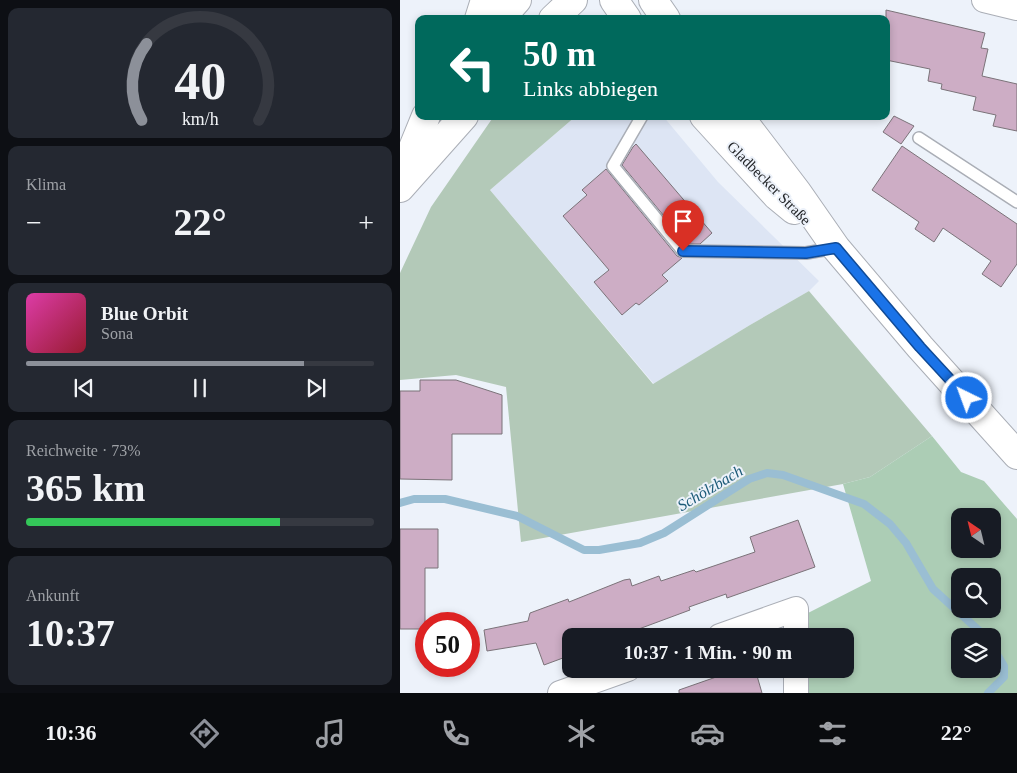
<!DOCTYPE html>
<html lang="de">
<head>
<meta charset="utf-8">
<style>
  :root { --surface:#171b24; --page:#242831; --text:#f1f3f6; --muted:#9ea1a6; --line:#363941; --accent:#8c9099 }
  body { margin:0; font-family:"Times New Roman",serif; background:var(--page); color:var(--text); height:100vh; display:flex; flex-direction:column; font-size:19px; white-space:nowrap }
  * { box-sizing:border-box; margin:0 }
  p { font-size:16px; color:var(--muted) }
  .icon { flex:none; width:28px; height:28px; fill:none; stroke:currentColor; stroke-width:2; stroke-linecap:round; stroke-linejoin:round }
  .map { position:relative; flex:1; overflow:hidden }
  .sheet { display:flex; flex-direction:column; gap:8px; padding:8px; background:#0d0f14; width:400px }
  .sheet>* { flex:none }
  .banner { position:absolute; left:15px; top:15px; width:475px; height:105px; border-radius:10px; box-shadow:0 2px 8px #0003; background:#00695c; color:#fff; overflow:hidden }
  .needle { width:32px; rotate:325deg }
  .tools { position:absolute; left:551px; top:508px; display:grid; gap:10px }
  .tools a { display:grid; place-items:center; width:50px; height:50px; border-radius:10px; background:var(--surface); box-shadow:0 2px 8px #0003; font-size:25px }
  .speed { position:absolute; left:15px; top:612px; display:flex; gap:10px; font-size:25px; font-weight:700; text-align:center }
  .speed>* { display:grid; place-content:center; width:65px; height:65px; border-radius:50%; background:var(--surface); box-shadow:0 2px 8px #0003; line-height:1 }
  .speed .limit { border:8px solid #d22; background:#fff; color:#111 }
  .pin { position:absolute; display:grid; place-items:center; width:42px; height:42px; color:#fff; margin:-51px -21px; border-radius:50% 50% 50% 0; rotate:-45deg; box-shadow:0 0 5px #0007 }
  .pin .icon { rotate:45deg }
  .me { position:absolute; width:55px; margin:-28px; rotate:318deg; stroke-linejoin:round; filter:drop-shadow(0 0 4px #0008) }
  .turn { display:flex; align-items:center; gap:18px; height:105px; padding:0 25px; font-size:22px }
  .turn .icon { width:65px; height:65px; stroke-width:2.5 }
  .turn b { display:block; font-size:35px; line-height:42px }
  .big { font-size:38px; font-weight:800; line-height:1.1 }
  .sheet .card { flex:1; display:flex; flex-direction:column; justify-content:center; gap:8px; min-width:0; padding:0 18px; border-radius:10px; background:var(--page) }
  .sheet .dial { align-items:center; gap:0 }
  .dial svg { height:130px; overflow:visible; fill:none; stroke:var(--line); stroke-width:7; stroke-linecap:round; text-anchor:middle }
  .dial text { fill:var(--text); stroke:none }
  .song { display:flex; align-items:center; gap:15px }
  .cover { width:60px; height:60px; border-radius:8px; background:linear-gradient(135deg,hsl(320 70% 55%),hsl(350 70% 35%)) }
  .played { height:5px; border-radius:2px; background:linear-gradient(90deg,var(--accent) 80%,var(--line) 80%) }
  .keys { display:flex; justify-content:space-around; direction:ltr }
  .heat { display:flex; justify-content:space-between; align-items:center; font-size:28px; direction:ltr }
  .charge { height:8px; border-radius:4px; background:linear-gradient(90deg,#34c759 73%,var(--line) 0) }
  .trip { position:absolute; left:162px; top:628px; width:292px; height:50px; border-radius:10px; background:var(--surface); box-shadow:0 2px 8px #0003; font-weight:800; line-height:50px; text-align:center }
  .tabs { display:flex; height:80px; justify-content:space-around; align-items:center; background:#090b0e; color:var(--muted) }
  .tabs .icon { width:35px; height:35px }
  .tabs .on { color:var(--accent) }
  .tabs b { font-size:22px; color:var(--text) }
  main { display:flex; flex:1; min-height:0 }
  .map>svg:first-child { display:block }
  .built { fill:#dde5f4 }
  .green { fill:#b3c9b8 }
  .forest { fill:#accdb5; fill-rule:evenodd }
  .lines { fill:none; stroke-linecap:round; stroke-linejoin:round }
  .stream { stroke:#9abed3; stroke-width:8 }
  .building { fill:#cdadc5; stroke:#7b7379 }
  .lane-casing { stroke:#aaaeb6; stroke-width:14 }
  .street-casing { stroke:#aaaeb6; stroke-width:26 }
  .secondary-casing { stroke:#aaaeb6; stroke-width:30 }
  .primary-casing { stroke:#aaaeb6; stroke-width:30 }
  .lane { stroke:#fff; stroke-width:11 }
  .street { stroke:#fff; stroke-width:24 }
  .secondary { stroke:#fff; stroke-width:28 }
  .primary { stroke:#fff; stroke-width:28 }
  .route-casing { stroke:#114b97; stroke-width:12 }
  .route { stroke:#1a73e8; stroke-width:9 }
  .labels { text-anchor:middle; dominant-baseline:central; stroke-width:4; stroke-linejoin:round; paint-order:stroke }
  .street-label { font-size:15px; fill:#1f2124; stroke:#edf2fa }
  .water-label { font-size:16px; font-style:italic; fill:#1d5b78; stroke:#edf2fa }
</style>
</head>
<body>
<main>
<section class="sheet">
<div class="card dial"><svg viewBox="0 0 100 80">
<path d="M14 69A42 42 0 1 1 86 69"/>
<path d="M14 69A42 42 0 0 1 17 22" stroke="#8c9099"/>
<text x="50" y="56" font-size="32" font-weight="700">40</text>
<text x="50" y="72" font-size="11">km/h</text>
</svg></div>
<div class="card"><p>Klima</p>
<div class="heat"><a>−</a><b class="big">22°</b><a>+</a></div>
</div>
<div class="card">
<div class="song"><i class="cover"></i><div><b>Blue Orbit</b><p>Sona</p></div></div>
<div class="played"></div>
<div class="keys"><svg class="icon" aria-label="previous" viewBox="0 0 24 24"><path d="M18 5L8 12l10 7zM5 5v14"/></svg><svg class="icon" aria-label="pause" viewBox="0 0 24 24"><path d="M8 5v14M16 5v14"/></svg><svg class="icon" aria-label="next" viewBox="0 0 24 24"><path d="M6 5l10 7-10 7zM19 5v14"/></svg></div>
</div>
<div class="card"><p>Reichweite · 73%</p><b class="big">365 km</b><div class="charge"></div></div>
<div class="card"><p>Ankunft</p><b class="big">10:37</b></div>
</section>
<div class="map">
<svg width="617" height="693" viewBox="0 0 617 693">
  <rect width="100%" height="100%" fill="#edf2fa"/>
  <path class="built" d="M 176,116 L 263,116 L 318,182 L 419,281 L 409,291 L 350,325 L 254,384 L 90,190 Z"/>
  <path class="green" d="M 94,116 L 176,116 L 90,190 L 253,384 L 350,325 L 409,291 L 532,436 L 470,477 L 443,484 L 121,542 L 106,387 L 56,375 L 0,380 L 0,273 L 31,207 Z"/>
  <path class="forest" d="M 532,436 L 561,472 L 584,481 L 617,519 L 617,693 L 409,693 L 409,669 L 446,669 L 446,636 L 409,636 L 408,613 L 471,581 L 443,484 L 470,477 ZM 560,516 L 592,516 L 592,549 L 560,549 ZM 560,576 L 592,576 L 592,609 L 560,609 ZM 560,636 L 592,636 L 592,669 L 560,669 Z"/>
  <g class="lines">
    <path class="stream" d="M 0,503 L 14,499 L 45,499 L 117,516 L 184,550 L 199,550 L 240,543 L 264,533 L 349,479 L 367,473 L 383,475 L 464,504 L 490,524 L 506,543 L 533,589 L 585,636
      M 588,693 L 604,677 L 604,666 L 592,646"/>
  </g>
  <path class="building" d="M 486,10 L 585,33 L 581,48 L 588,49 L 582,76 L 617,84 L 617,131 L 593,126 L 596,115 L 573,110 L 576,97 L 541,89 L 542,84 L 528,81 L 530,69 L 486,60 Z
    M 494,116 L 514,126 L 501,144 L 483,132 Z
    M 236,144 L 312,233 L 300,244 L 287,244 L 222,165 L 233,147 Z
    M 502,146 L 617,224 L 617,264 L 601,287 L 582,274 L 591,261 L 543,228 L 534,242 L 515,229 L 519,222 L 472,190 Z
    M 206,169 L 277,256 L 282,258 L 262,275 L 268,281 L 239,305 L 236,303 L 222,315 L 194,282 L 209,270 L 163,216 L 187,195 L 182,190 Z
    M 20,380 L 56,380 L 102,395 L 102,434 L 52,434 L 52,480 L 0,479 L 0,391 L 20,391 Z
    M 398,520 L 415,567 L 327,598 L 326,594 L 289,607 L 290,610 L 228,633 L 227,631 L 212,636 L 171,636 L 171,655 L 144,665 L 136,643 L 87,651 L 84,630 L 128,621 L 130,613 L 168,599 L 169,602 L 224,580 L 230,579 L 232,586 L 259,576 L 261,581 L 294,570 L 296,572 L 355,552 L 350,537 Z
    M 0,529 L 38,529 L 38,568 L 25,568 L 25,629 L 0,629 Z
    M 339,669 L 355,669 L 362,693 L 279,693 L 279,690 Z"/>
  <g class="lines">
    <g class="lane-casing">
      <path id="lane" d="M 242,116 L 213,166 L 283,251 L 406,253 L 435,248
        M 519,138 L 617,202"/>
    </g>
    <g class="street-casing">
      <path id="street" d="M 584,0 L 617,8
        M 320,636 L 396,609 L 396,636
        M 396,669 L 396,693
        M 160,693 L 228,669"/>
    </g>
    <g class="secondary-casing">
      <path id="secondary" d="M 214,0 L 227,19
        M 253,0 L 266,19
        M 304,116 L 377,196 L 394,210
        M 339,116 L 397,192 L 436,248 L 520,347 L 617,455"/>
    </g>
    <g class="primary-casing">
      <path id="primary" d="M 79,19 L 85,0
        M 100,19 L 117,0
        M 153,19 L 173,0
        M 1,177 L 26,116
        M 0,188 L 64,116"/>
    </g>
    <use href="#lane" class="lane"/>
    <use href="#street" class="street"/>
    <use href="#secondary" class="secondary"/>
    <use href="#primary" class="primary"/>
  </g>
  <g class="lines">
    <g class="route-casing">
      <path id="route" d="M 283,251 L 406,253 L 436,248 L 520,347 L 567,398"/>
    </g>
    <use href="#route" class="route"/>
  </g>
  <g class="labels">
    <g class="street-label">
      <text transform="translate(369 183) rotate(45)">Gladbecker Straße</text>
    </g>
    <g class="water-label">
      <text transform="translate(310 488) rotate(-31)">Schölzbach</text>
    </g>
  </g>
</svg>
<div class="tools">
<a><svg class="needle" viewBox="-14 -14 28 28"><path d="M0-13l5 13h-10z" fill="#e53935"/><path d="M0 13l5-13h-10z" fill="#9ea1a6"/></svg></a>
<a><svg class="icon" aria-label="search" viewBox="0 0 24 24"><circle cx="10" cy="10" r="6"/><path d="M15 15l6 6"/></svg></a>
<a><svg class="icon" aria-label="layers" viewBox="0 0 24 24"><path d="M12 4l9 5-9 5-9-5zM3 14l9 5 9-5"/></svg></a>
</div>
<div class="speed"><div class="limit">50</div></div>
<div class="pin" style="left:283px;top:251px;background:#d93025"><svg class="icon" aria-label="arrive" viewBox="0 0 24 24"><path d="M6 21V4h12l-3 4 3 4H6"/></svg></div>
<svg class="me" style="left:567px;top:398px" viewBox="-20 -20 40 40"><circle r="17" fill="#1a73e8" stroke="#fff" stroke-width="3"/><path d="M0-11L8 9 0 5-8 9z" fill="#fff"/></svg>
<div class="trip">10:37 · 1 Min. · 90 m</div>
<div class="banner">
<div class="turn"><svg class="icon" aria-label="left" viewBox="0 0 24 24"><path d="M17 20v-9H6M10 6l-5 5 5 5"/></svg><div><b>50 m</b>Links abbiegen</div></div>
</div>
</div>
</main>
<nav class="tabs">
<b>10:36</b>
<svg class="icon on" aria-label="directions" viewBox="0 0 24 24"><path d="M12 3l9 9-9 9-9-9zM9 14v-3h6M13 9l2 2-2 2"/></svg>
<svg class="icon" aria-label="music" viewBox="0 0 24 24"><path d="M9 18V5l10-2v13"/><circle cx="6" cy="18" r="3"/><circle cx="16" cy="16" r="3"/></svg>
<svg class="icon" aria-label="phone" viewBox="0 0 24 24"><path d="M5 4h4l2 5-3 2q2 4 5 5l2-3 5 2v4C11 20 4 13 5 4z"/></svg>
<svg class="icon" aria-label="climate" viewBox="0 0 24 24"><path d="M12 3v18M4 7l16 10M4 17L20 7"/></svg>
<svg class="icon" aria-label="car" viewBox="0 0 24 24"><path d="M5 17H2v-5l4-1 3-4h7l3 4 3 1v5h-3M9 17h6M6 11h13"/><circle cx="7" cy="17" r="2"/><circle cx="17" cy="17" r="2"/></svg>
<svg class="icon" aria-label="filters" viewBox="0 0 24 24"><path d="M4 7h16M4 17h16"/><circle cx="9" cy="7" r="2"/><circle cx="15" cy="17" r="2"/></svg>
<b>22°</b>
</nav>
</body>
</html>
